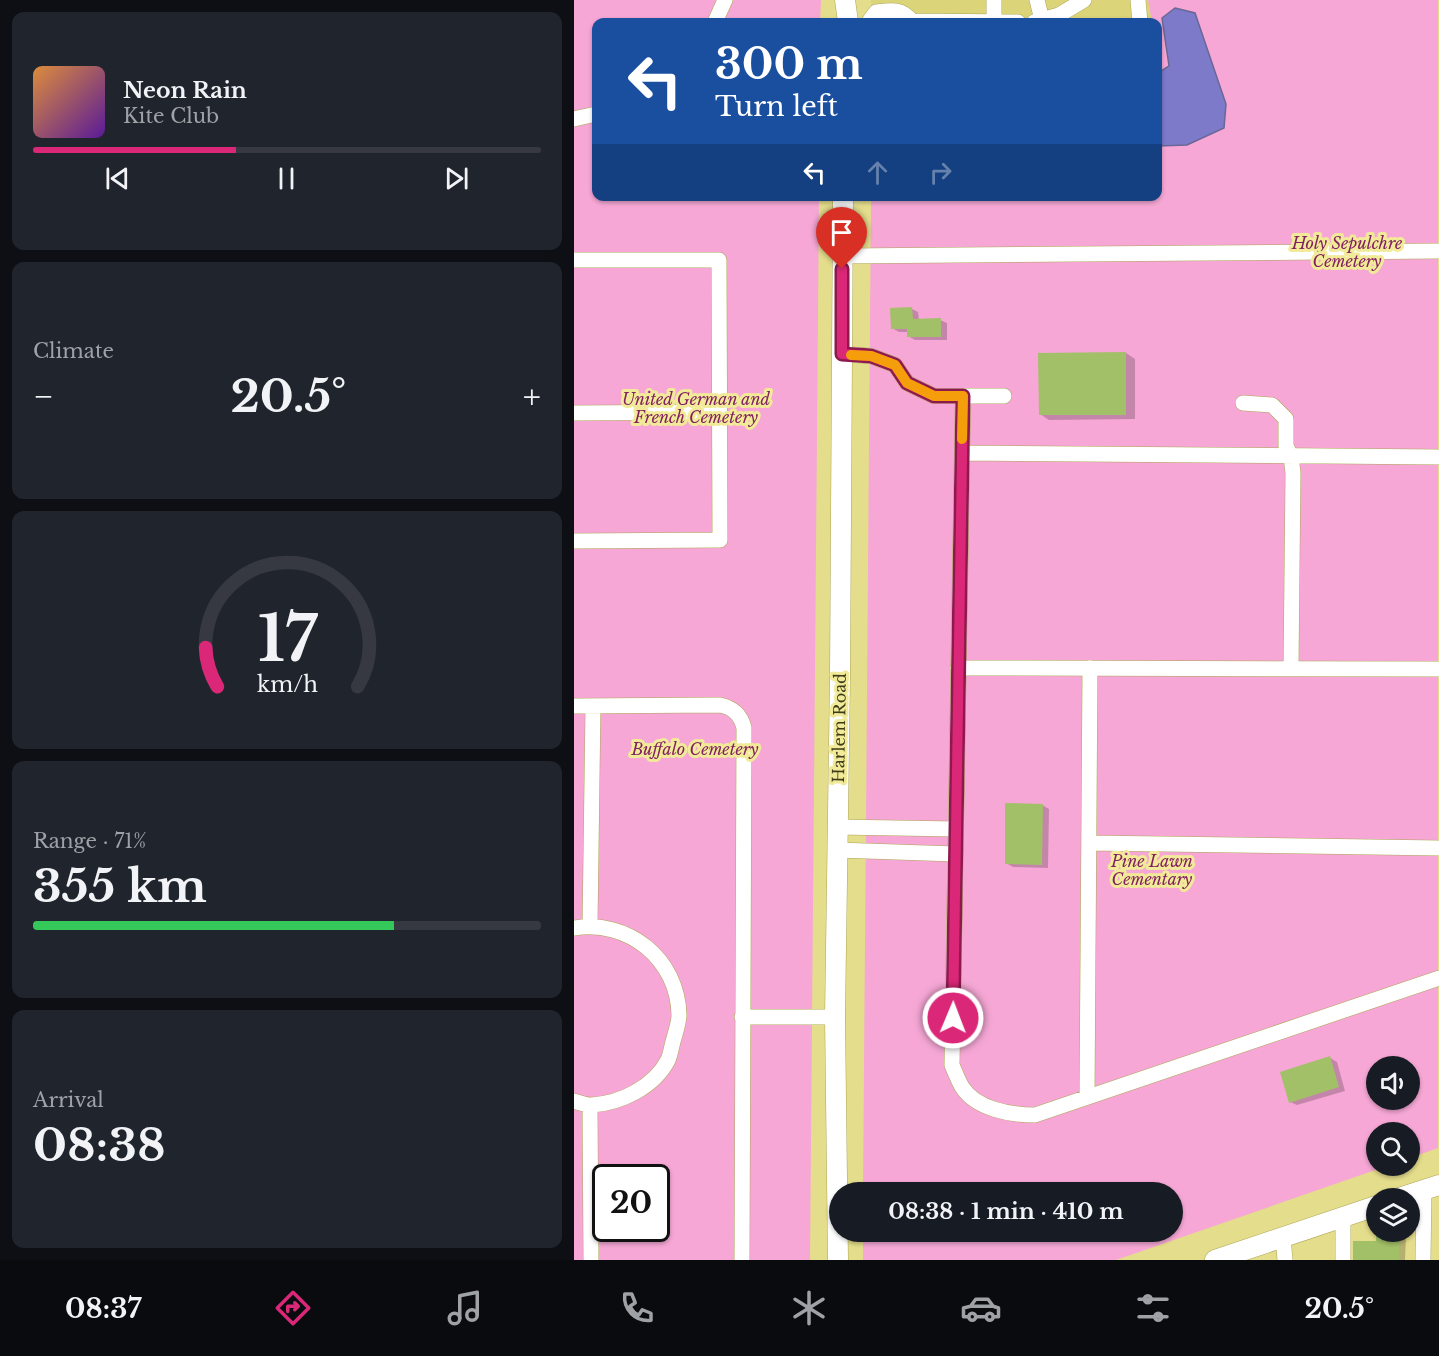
<!DOCTYPE html>
<html lang="en">
<head>
<meta charset="utf-8">
<style>
  :root { --surface:#171b24; --page:#20242c; --text:#f1f3f6; --muted:#9ea1a6; --line:#363941; --accent:#db2777 }
  body { margin:0; font-family:"Libre Baskerville",serif; background:var(--page); color:var(--text); height:100vh; display:flex; flex-direction:column; font-size:22px; white-space:nowrap }
  * { box-sizing:border-box; margin:0 }
  p { font-size:20px; color:var(--muted) }
  .icon { flex:none; width:33px; height:33px; fill:none; stroke:currentColor; stroke-width:2; stroke-linecap:round; stroke-linejoin:round }
  .map { position:relative; flex:1; overflow:hidden }
  .panel { display:flex; flex-direction:column; gap:12px; padding:12px; background:#0d0f14; width:574px }
  .panel>* { flex:none }
  .banner { position:absolute; left:18px; top:18px; width:570px; height:183px; border-radius:12px; box-shadow:0 2px 4px #0004; background:#1a4fa0; color:#fff; overflow:hidden }
  .tools { position:absolute; left:792px; top:1056px; display:grid; gap:12px }
  .tools a { display:grid; place-items:center; width:54px; height:54px; border-radius:50%; background:var(--surface); box-shadow:0 2px 4px #0004; font-size:30px }
  .speed { position:absolute; left:18px; top:1164px; display:flex; gap:12px; font-size:30px; font-weight:700; text-align:center }
  .speed>* { display:grid; place-content:center; width:78px; height:78px; border-radius:50%; background:var(--surface); box-shadow:0 2px 4px #0004; line-height:1 }
  .speed .limit { border:3px solid #111; border-radius:9px; background:#fff; color:#111 }
  .pin { position:absolute; display:grid; place-items:center; width:51px; height:51px; color:#fff; margin:-62px -26px; border-radius:50% 50% 50% 0; rotate:-45deg; box-shadow:0 0 6px #0007 }
  .pin .icon { rotate:45deg }
  .me { position:absolute; width:66px; margin:-33px; rotate:1deg; stroke-linejoin:round; filter:drop-shadow(0 0 4px #0008) }
  .turn { display:flex; align-items:center; gap:21px; height:126px; padding:0 24px; font-size:27px }
  .turn .icon { width:78px; height:78px; stroke-width:2.5 }
  .turn b { display:block; font-size:42px; line-height:51px }
  .lanes { display:flex; align-items:center; height:57px; padding:0 24px; background:#0003; justify-content:center; gap:30px; direction:ltr }
  .lanes .off { opacity:.35 }
  .big { font-size:45px; font-weight:700; line-height:1.1 }
  .panel .widget { flex:1; display:flex; flex-direction:column; justify-content:center; gap:9px; min-width:0; padding:0 21px; border-radius:12px; background:var(--page) }
  .panel .dial { align-items:center; gap:0 }
  .dial svg { height:156px; overflow:visible; fill:none; stroke:var(--line); stroke-width:7; stroke-linecap:round; text-anchor:middle }
  .dial text { fill:var(--text); stroke:none }
  .song { display:flex; align-items:center; gap:18px }
  .cover { width:72px; height:72px; border-radius:9px; background:linear-gradient(135deg,hsl(30 70% 55%),hsl(270 70% 35%)) }
  .played { height:6px; border-radius:3px; background:linear-gradient(90deg,var(--accent) 40%,var(--line) 40%) }
  .keys { display:flex; justify-content:space-around; direction:ltr }
  .heat { display:flex; justify-content:space-between; align-items:center; font-size:33px; direction:ltr }
  .charge { height:9px; border-radius:4px; background:linear-gradient(90deg,#34c759 71%,var(--line) 0) }
  .trip { position:absolute; left:255px; top:1182px; width:354px; height:60px; border-radius:30px; background:var(--surface); box-shadow:0 2px 4px #0004; font-weight:700; line-height:60px; text-align:center }
  .tabs { display:flex; height:96px; justify-content:space-around; align-items:center; background:#090b0e; color:var(--muted) }
  .tabs .icon { width:42px; height:42px }
  .tabs .on { color:var(--accent) }
  .tabs b { font-size:27px; color:var(--text) }
  main { display:flex; flex:1; min-height:0 }
  .map>svg:first-child { display:block }
  .built { fill:#dbd479 }
  .green { fill:#f6a7d5; fill-rule:evenodd }
  .water { fill:#7d7aca; stroke:#6a6795; stroke-width:1.5 }
  .shadow { fill:#0003 }
  .building { fill:#a2c067 }
  .lines { fill:none; stroke-linecap:round; stroke-linejoin:round }
  .minor-casing { stroke:#ada656; stroke-width:16 }
  .major-casing { stroke:#ada656; stroke-width:21 }
  .minor { stroke:#fff; stroke-width:15 }
  .major { stroke:#fff; stroke-width:20 }
  .route-casing { stroke:#8e194d; stroke-width:15 }
  .route { stroke:#db2777; stroke-width:10 }
  .slow { stroke:#f59e0b; stroke-width:10 }
  .labels { text-anchor:middle; dominant-baseline:central; stroke-width:6; stroke-linejoin:round; paint-order:stroke }
  .park-label { font-size:16px; font-style:italic; fill:#822061; stroke:#f1ea98 }
  .street-label { font-size:16px; fill:#3e3b19; stroke:#f1ea98 }
</style>
</head>
<body>
<main>
<section class="panel">
<div class="widget">
<div class="song"><i class="cover"></i><div><b>Neon Rain</b><p>Kite Club</p></div></div>
<div class="played"></div>
<div class="keys"><svg class="icon" aria-label="previous" viewBox="0 0 24 24"><path d="M18 5L8 12l10 7zM5 5v14"/></svg><svg class="icon" aria-label="pause" viewBox="0 0 24 24"><path d="M8 5v14M16 5v14"/></svg><svg class="icon" aria-label="next" viewBox="0 0 24 24"><path d="M6 5l10 7-10 7zM19 5v14"/></svg></div>
</div>
<div class="widget"><p>Climate</p>
<div class="heat"><a>−</a><b class="big">20.5°</b><a>+</a></div>
</div>
<div class="widget dial"><svg viewBox="0 0 100 80">
<path d="M14 69A42 42 0 1 1 86 69"/>
<path d="M14 69A42 42 0 0 1 8 49" stroke="#db2777"/>
<text x="50" y="56" font-size="32" font-weight="700">17</text>
<text x="50" y="72" font-size="11">km/h</text>
</svg></div>
<div class="widget"><p>Range · 71%</p><b class="big">355 km</b><div class="charge"></div></div>
<div class="widget"><p>Arrival</p><b class="big">08:38</b></div>
</section>
<div class="map">
<svg width="865" height="1260" viewBox="0 0 865 1260">
  <rect width="100%" height="100%" fill="#e4dd8c"/>
  <path class="built" d="M 297,0 L 574,0 L 578,22 L 297,22 Z"/>
  <path class="green" d="M 0,0 L 247,0 L 246,22 L 22,22 L 22,196 L 245,197 L 236,1260 L 0,1260 ZM 32,1178 L 82,1178 L 82,1228 L 32,1228 Z
    M 574,0 L 864,0 L 864,1148 L 836,1158 L 836,1132 L 802,1132 L 802,1166 L 813,1166 L 542,1260 L 289,1260 L 289,1232 L 598,1232 L 598,1192 L 289,1192 L 297,197 L 584,196 L 584,66 L 586,64 L 584,51 L 584,22 L 578,22 ZM 802,1066 L 836,1066 L 836,1100 L 802,1100 Z"/>
  <path class="water" d="M 601,8 L 621,13 L 652,104 L 650,128 L 613,145 L 584,146 L 584,73 L 595,66 L 588,18 Z"/>
  <path class="shadow" d="M 338,309 L 344,312 L 345,320 L 366,320 L 373,323 L 373,340 L 341,340 L 334,336 L 334,332 L 325,332 L 318,328 Z
    M 552,353 L 561,359 L 561,419 L 475,420 L 466,414 Z
    M 468,805 L 475,809 L 474,868 L 439,867 L 432,863 Z
    M 756,1058 L 763,1062 L 771,1091 L 723,1105 L 716,1102 Z
    M 825,1234 L 832,1237 L 831,1260 L 780,1260 L 803,1242 Z"/>
  <path class="building" d="M 338,307 L 339,319 L 367,318 L 367,337 L 333,337 L 333,329 L 317,329 L 316,308 Z
    M 552,352 L 552,415 L 465,415 L 464,353 Z
    M 431,803 L 469,804 L 468,865 L 431,864 Z
    M 756,1056 L 765,1087 L 715,1103 L 706,1072 Z
    M 802,1232 L 825,1232 L 825,1260 L 779,1260 L 779,1241 L 802,1241 Z"/>
  <g class="lines">
    <g class="minor-casing">
      <path id="minor" d="M 420,0 L 420,22
        M 463,0 L 468,20
        M 564,0 L 566,22
        M 296,20 L 302,12 C 318,10 327,8 338,21
        M 141,22 L 151,0
        M 337,22 L 338,21 L 444,22
        M 460,22 L 485,15 L 510,0
        M 0,119 L 22,114
        M 269,256 L 865,251
        M 0,260 L 145,260 L 146,540 L 0,541
        M 268,354 L 297,356 L 321,365 L 333,383 L 360,396 L 430,396
        M 389,396 L 378,1065 C 381,1072 384,1080 388,1087 C 402,1109 436,1115 461,1115 L 865,978
        M 669,403 L 698,405 L 712,419 L 712,446 L 717,456 L 719,473 L 717,669
        M 0,413 L 146,412
        M 388,453 L 865,457
        M 384,668 L 865,669
        M 0,706 L 146,705 C 160,708 167,715 170,728 L 168,1260
        M 263,827 L 382,829
        M 515,843 L 865,848
        M 263,850 L 381,854
        M 16,926 L 19,706
        M 0,928 C 54,919 104,959 105,1015 C 105,1022 102,1031 100,1038 C 98,1044 97,1053 94,1060 C 80,1087 47,1103 18,1105 C 12,1105 6,1103 0,1101
        M 168,1017 L 261,1017
        M 513,1097 L 516,668
        M 16,1105 L 17,1260
        M 709,1237 L 711,1260
        M 769,1260 L 769,1217
        M 849,1260 L 850,1190"/>
    </g>
    <g class="major-casing">
      <path id="major" d="M 271,0 L 274,22
        M 825,1198 L 865,1185
        M 264,1260 L 261,1017 L 266,677 L 269,196
        M 641,1260 L 802,1206"/>
    </g>
    <use href="#minor" class="minor"/>
    <use href="#major" class="major"/>
  </g>
  <g class="lines">
    <g class="route-casing">
      <path id="route" d="M 268,269 L 268,354 L 297,356 L 321,365 L 333,383 L 360,396 L 389,396 L 379,1018"/>
    </g>
    <use href="#route" class="route"/>
    <path class="slow" d="M 277,355 L 297,356 L 321,365 L 333,383 L 360,396 L 389,396 L 388,439"/>
  </g>
  <g class="labels">
    <g class="park-label">
      <text x="773" y="243">Holy Sepulchre<tspan x="773" dy="18">Cemetery</tspan></text>
      <text x="122" y="399">United German and<tspan x="122" dy="18">French Cemetery</tspan></text>
      <text x="121" y="749">Buffalo Cemetery</text>
      <text x="578" y="861">Pine Lawn<tspan x="578" dy="18">Cementary</tspan></text>
    </g>
    <g class="street-label">
      <text transform="translate(265 728) rotate(-89)">Harlem Road</text>
    </g>
  </g>
</svg>
<div class="tools">
<a><svg class="icon" aria-label="sound" viewBox="0 0 24 24"><path d="M4 9h4l5-4v14l-5-4H4zM17 9q2 3 0 6"/></svg></a>
<a><svg class="icon" aria-label="search" viewBox="0 0 24 24"><circle cx="10" cy="10" r="6"/><path d="M15 15l6 6"/></svg></a>
<a><svg class="icon" aria-label="layers" viewBox="0 0 24 24"><path d="M12 4l9 5-9 5-9-5zM3 14l9 5 9-5"/></svg></a>
</div>
<div class="speed"><div class="limit">20</div></div>
<div class="pin" style="left:268px;top:269px;background:#d93025"><svg class="icon" aria-label="arrive" viewBox="0 0 24 24"><path d="M6 21V4h12l-3 4 3 4H6"/></svg></div>
<svg class="me" style="left:379px;top:1018px" viewBox="-20 -20 40 40"><circle r="17" fill="#db2777" stroke="#fff" stroke-width="3"/><path d="M0-11L8 9 0 5-8 9z" fill="#fff"/></svg>
<div class="trip">08:38 · 1 min · 410 m</div>
<div class="banner">
<div class="turn"><svg class="icon" aria-label="left" viewBox="0 0 24 24"><path d="M17 20v-9H6M10 6l-5 5 5 5"/></svg><div><b>300 m</b>Turn left</div></div>
<div class="lanes"><svg class="icon" aria-label="left" viewBox="0 0 24 24"><path d="M17 20v-9H6M10 6l-5 5 5 5"/></svg><svg class="icon off" aria-label="ahead" viewBox="0 0 24 24"><path d="M12 20V5M6 11l6-6 6 6"/></svg><svg class="icon off" aria-label="right" viewBox="0 0 24 24"><path d="M7 20v-9h11M14 6l5 5-5 5"/></svg></div>
</div>
</div>
</main>
<nav class="tabs">
<b>08:37</b>
<svg class="icon on" aria-label="directions" viewBox="0 0 24 24"><path d="M12 3l9 9-9 9-9-9zM9 14v-3h6M13 9l2 2-2 2"/></svg>
<svg class="icon" aria-label="music" viewBox="0 0 24 24"><path d="M9 18V5l10-2v13"/><circle cx="6" cy="18" r="3"/><circle cx="16" cy="16" r="3"/></svg>
<svg class="icon" aria-label="phone" viewBox="0 0 24 24"><path d="M5 4h4l2 5-3 2q2 4 5 5l2-3 5 2v4C11 20 4 13 5 4z"/></svg>
<svg class="icon" aria-label="climate" viewBox="0 0 24 24"><path d="M12 3v18M4 7l16 10M4 17L20 7"/></svg>
<svg class="icon" aria-label="car" viewBox="0 0 24 24"><path d="M5 17H2v-5l4-1 3-4h7l3 4 3 1v5h-3M9 17h6M6 11h13"/><circle cx="7" cy="17" r="2"/><circle cx="17" cy="17" r="2"/></svg>
<svg class="icon" aria-label="filters" viewBox="0 0 24 24"><path d="M4 7h16M4 17h16"/><circle cx="9" cy="7" r="2"/><circle cx="15" cy="17" r="2"/></svg>
<b>20.5°</b>
</nav>
</body>
</html>
